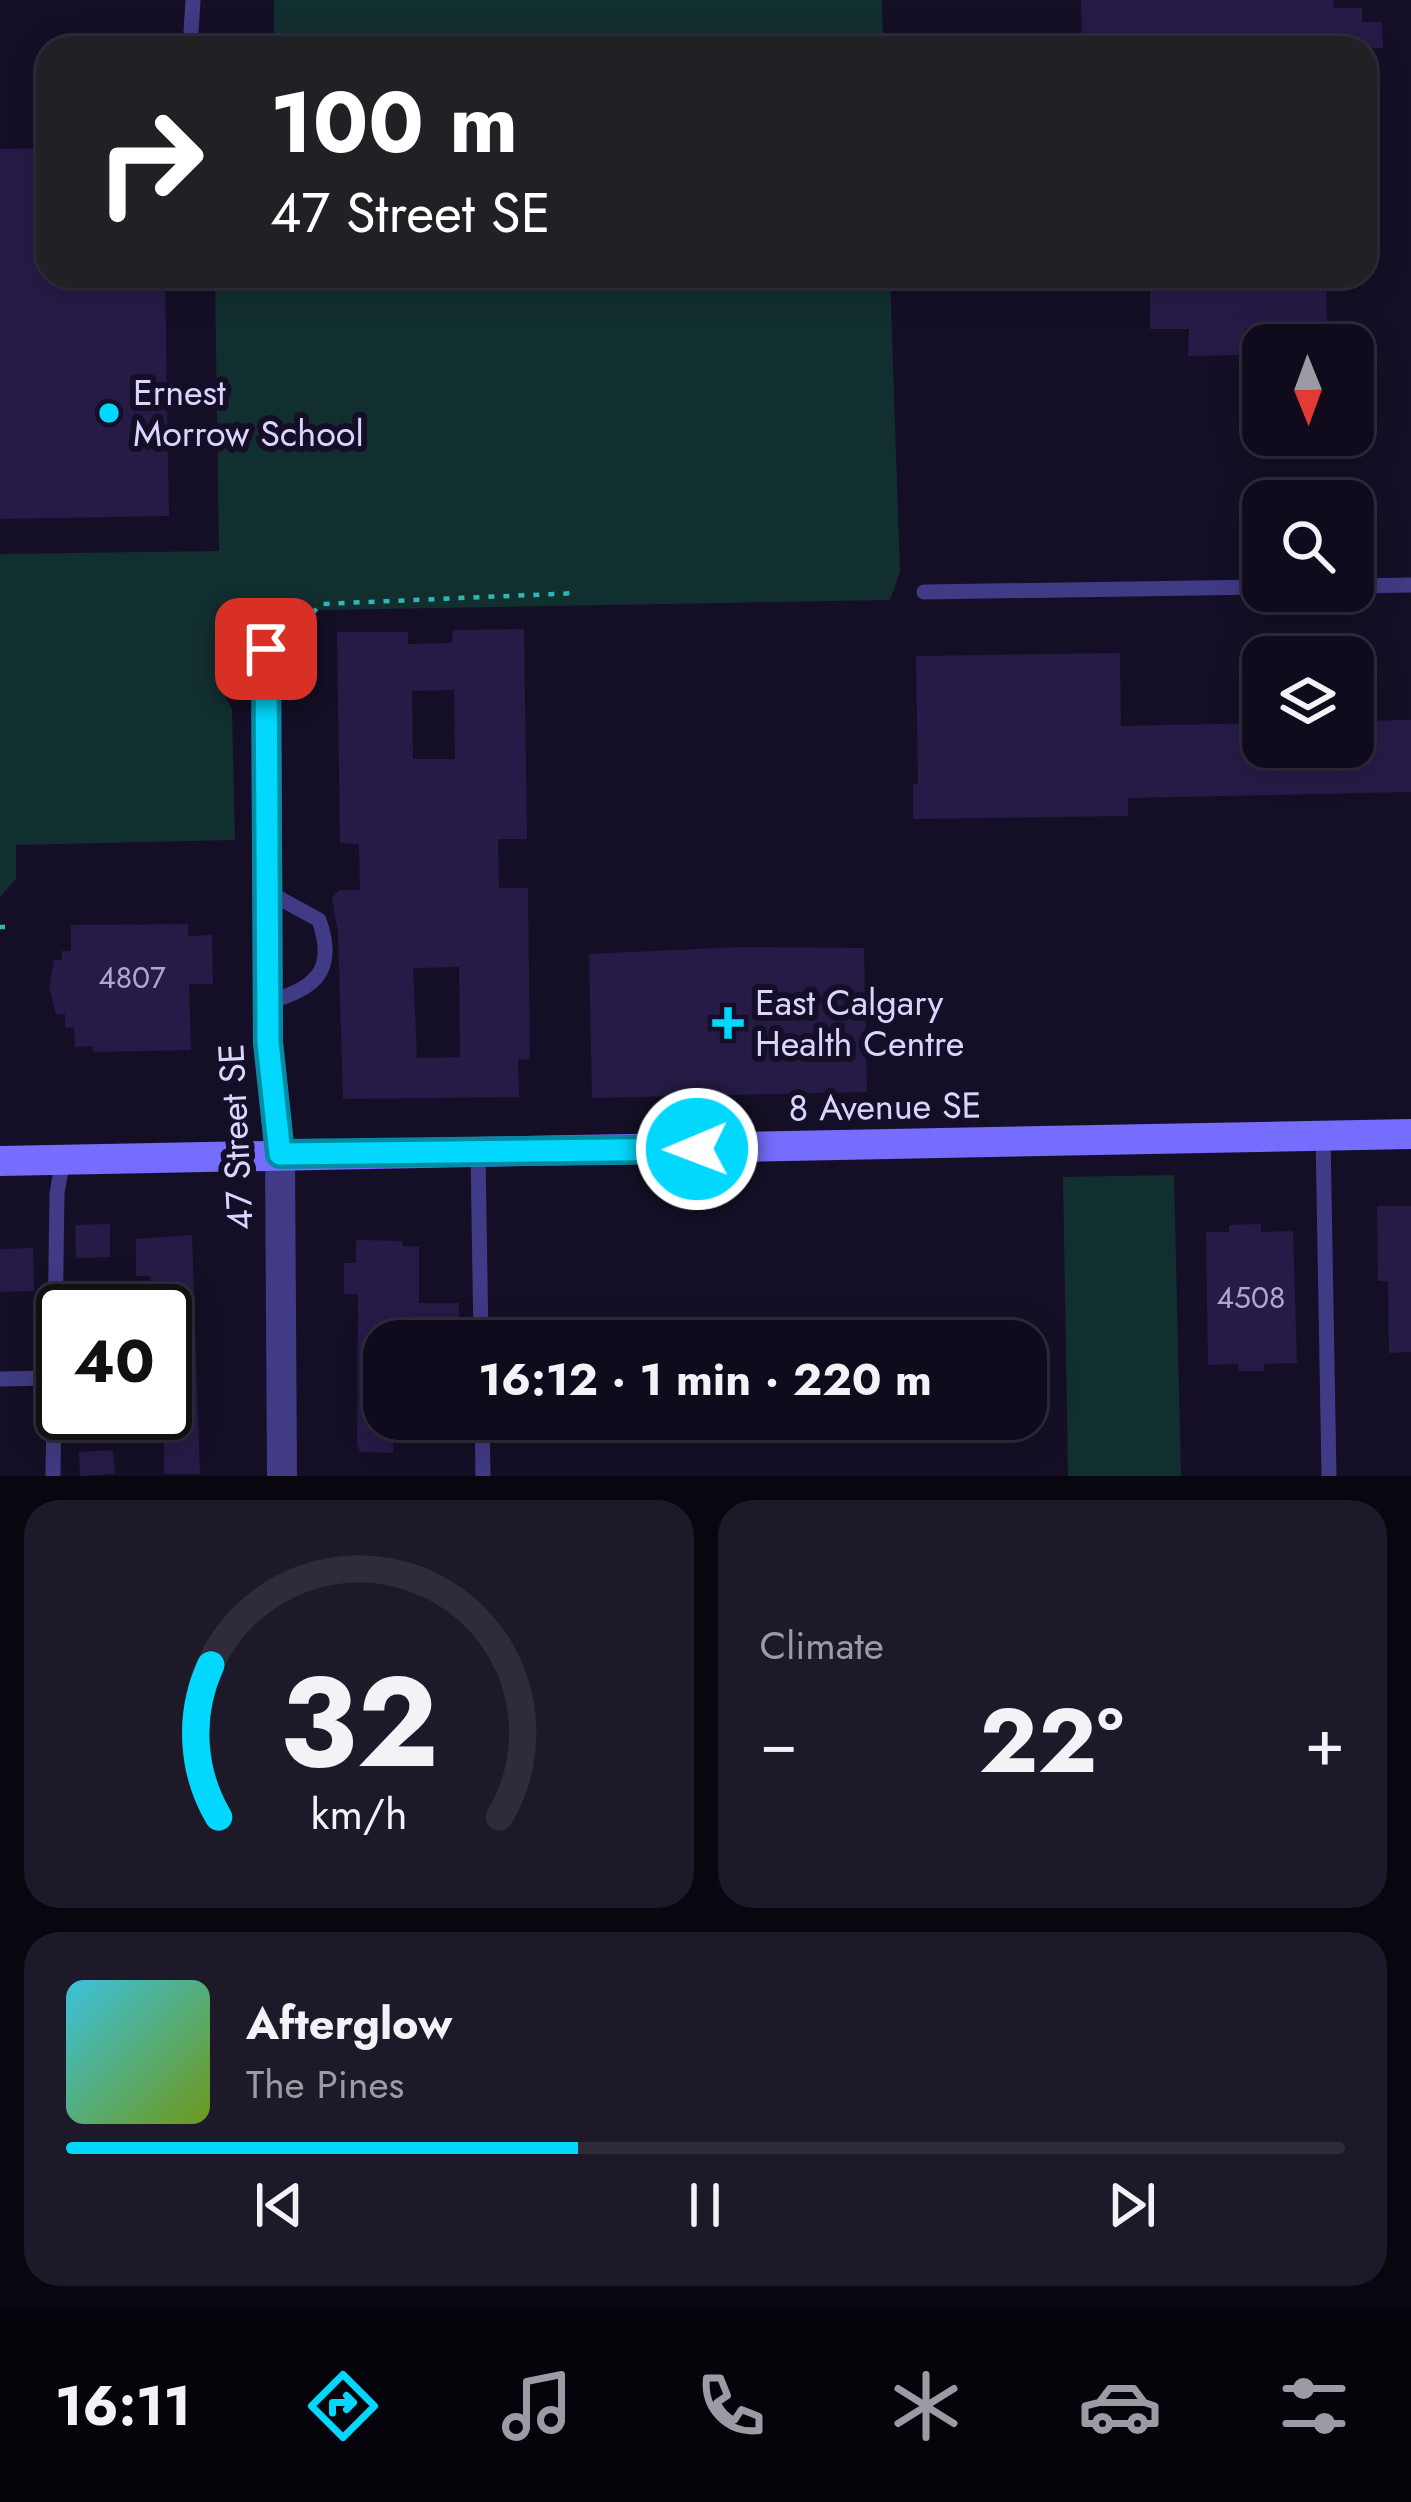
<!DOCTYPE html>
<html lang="en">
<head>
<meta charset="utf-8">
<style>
  :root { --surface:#0f0b1c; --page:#1d1929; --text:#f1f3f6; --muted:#9b9ba3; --line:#2f2b3b; --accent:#02d8fd }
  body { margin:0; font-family:Jost,sans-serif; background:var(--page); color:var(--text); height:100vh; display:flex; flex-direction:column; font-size:45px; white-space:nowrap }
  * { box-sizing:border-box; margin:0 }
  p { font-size:39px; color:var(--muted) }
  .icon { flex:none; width:66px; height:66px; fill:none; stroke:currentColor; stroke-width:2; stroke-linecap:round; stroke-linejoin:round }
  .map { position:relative; height:1476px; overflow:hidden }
  .drawer { display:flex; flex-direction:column; gap:24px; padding:24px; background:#08060f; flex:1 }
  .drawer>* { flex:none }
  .guide { position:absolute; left:36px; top:36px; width:1341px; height:252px; border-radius:36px; box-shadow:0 6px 30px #0003,0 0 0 3px var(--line); background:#202124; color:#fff; overflow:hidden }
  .needle { width:78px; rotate:179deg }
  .buttons { position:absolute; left:1242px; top:324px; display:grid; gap:24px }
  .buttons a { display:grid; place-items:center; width:132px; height:132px; border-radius:24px; background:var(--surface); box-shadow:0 6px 30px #0003,0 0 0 3px var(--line); font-size:60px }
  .speed { position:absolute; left:36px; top:1284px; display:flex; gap:24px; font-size:60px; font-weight:700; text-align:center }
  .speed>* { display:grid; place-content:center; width:156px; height:156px; border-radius:50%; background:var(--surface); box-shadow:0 6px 30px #0003,0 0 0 3px var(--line); line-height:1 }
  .speed .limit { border:6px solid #111; border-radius:18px; background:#fff; color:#111 }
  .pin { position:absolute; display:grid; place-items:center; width:102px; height:102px; color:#fff; margin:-51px; border-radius:24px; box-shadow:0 6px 18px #0006 }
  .me { position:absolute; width:132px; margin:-66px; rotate:269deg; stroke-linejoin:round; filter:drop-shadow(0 0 9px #0008) }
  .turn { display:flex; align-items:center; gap:42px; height:252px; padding:0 36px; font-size:54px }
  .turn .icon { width:156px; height:156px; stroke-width:2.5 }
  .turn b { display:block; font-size:84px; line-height:102px }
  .big { font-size:90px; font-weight:700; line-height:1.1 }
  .drawer .tile { flex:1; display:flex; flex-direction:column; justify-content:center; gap:18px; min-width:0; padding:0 42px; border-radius:36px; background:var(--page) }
  .drawer .dial { align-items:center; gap:0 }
  .dial svg { height:312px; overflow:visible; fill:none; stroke:var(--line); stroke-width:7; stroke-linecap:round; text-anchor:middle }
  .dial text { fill:var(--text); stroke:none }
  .song { display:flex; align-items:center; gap:36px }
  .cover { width:144px; height:144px; border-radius:18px; background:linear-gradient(135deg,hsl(190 70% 55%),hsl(80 70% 35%)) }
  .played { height:12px; border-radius:6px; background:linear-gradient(90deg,var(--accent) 40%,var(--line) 40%) }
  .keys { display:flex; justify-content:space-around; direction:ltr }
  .heat { display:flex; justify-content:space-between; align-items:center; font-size:66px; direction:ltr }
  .drawer .tiles { flex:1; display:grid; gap:24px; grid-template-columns:1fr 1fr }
  .tile:last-child { grid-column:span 2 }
  .trip { position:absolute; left:363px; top:1320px; width:684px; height:120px; border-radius:36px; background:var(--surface); box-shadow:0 6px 30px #0003,0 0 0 3px var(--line); font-weight:700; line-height:120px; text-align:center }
  .tab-bar { display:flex; height:192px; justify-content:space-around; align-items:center; background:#06040b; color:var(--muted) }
  .tab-bar .icon { width:84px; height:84px }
  .tab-bar .current { color:var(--accent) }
  .tab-bar b { font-size:54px; color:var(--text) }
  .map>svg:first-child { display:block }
  .green { fill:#122f30 }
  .building { fill:#261b47; fill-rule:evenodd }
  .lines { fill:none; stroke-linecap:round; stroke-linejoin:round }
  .path { stroke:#30b7b5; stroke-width:4.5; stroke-dasharray:6 9; stroke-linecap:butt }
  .lane { stroke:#413a84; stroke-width:15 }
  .street { stroke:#413a84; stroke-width:30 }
  .secondary { stroke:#766cfe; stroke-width:30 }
  .route-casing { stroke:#018ca4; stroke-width:30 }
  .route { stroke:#02d8fd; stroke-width:21 }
  .poi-dot { fill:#02d8fd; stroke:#140f26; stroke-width:4.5 }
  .labels { text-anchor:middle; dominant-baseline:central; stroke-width:12; stroke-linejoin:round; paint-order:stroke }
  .number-label { font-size:30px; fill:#aea6d1 }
  .poi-label { font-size:36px; fill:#dbd4ff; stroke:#140f26; text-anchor:start }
  .street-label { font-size:36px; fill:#dbd4ff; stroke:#140f26 }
</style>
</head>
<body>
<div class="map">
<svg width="1411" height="1476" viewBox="0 0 1411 1476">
  <rect width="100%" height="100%" fill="#140f26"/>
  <path class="green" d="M 274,0 L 882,0 L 883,48 L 274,48 Z
    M 215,276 L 890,276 L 900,572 L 890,600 L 265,611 L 239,622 L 217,650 L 217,680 L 232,710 L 235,840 L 16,845 L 16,879 L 0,897 L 0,554 L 219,551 Z
    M 1174,1175 L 1181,1476 L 1068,1476 L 1063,1177 Z"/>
  <path class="building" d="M 1081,0 L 1333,0 L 1334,8 L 1362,8 L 1362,22 L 1382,22 L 1383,48 L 1082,48 Z
    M 48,148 L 48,276 L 165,276 L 169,516 L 0,519 L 0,149 Z
    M 1150,276 L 1326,276 L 1327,327 L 1245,328 L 1245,355 L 1188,356 L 1189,329 L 1150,329 Z
    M 524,629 L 527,839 L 498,839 L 499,888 L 528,888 L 530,1059 L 518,1060 L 519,1097 L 343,1099 L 338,932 L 332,898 L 339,890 L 360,890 L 359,844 L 340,843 L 337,632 L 408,632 L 408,644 L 452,643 L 453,630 ZM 454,690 L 455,759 L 413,759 L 412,691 ZM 459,967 L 460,1057 L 417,1058 L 413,968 Z
    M 1120,653 L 1121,726 L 1263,723 L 1263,747 L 1353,747 L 1353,721 L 1411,720 L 1411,792 L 1128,798 L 1128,816 L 913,819 L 913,784 L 918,784 L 916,656 Z
    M 188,924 L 188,936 L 212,935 L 213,984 L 189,984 L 191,1050 L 93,1052 L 92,1046 L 75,1047 L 74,1027 L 65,1028 L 65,1014 L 56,1015 L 49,987 L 54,960 L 62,960 L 62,951 L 71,951 L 71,925 Z
    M 742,947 L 864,948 L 867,1092 L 592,1098 L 589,954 Z
    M 1377,1206 L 1411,1206 L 1411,1352 L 1389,1353 L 1388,1281 L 1378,1281 Z
    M 110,1224 L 110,1257 L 76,1258 L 75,1225 Z
    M 1261,1224 L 1261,1232 L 1293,1231 L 1297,1363 L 1264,1364 L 1264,1371 L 1238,1371 L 1238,1364 L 1208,1365 L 1206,1232 L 1229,1232 L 1229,1225 Z
    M 192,1235 L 200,1474 L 164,1474 L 165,1311 L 151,1311 L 150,1276 L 136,1276 L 136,1239 Z
    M 356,1240 L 402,1241 L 403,1246 L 419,1247 L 419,1303 L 459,1303 L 460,1334 L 407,1335 L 407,1341 L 384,1341 L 384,1419 L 394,1419 L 393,1453 L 360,1452 L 357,1444 L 358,1294 L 344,1294 L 344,1263 L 356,1263 Z
    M 33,1248 L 34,1291 L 0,1292 L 0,1249 Z
    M 113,1450 L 115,1474 L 80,1476 L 79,1452 Z"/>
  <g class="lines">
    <path class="path" d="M 292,635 L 321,604 L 578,593
      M 0,927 L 5,927"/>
    <path class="lane" d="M 190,48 L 193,0
      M 1353,586 L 1411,585
      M 924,592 L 1263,587
      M 268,1002 C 315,989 337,971 319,920 L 268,892
      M 1323,1135 L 1329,1476
      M 478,1152 L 481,1341
      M 0,1379 L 52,1378
      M 482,1419 L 483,1476
      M 53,1476 L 57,1193 L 63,1159"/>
    <path class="street" d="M 266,649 L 268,1042 L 280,1155 L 282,1476"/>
    <path class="secondary" d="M 0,1161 L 1411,1134"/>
  </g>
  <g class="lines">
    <g class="route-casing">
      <path id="route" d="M 266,649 L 268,1042 L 280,1154 L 697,1149"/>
    </g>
    <use href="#route" class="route"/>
  </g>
  <g class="poi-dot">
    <circle cx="109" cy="413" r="12"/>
    <path d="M722 1005h12v12h12v12h-12v12h-12v-12h-12v-12h12z"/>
  </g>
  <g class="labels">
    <g class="number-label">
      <text x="132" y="977">4807</text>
      <text x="1251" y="1297">4508</text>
    </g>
    <g class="poi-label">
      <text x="133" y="392">Ernest<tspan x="133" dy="41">Morrow School</tspan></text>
      <text x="755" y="1002">East Calgary<tspan x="755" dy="41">Health Centre</tspan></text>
    </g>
    <g class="street-label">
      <text transform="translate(885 1106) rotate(-1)">8 Avenue SE</text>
      <text transform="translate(235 1137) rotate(-93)">47 Street SE</text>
    </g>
  </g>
</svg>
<div class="buttons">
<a><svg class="needle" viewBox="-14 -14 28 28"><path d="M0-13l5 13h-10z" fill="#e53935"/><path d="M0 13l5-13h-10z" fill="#9b9ba3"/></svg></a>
<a><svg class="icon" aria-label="search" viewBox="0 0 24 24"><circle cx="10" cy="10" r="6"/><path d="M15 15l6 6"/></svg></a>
<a><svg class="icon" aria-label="layers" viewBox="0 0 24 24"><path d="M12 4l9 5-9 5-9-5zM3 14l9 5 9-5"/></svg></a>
</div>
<div class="speed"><div class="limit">40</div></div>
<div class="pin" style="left:266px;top:649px;background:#d93025"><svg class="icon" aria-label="arrive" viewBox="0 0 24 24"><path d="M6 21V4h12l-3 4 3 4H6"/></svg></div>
<svg class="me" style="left:697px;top:1149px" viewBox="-20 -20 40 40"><circle r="17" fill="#02d8fd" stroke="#fff" stroke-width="3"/><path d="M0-11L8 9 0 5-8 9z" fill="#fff"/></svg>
<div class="trip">16:12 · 1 min · 220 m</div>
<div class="guide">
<div class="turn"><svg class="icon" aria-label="right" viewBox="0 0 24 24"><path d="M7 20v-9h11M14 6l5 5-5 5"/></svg><div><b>100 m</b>47 Street SE</div></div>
</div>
</div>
<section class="drawer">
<div class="tiles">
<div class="tile dial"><svg viewBox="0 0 100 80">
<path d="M14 69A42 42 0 1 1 86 69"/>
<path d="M14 69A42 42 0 0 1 12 30" stroke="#02d8fd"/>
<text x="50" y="56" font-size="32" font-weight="700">32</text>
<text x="50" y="72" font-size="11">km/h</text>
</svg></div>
<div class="tile"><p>Climate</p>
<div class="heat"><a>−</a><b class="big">22°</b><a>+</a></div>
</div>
<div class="tile">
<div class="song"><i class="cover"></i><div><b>Afterglow</b><p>The Pines</p></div></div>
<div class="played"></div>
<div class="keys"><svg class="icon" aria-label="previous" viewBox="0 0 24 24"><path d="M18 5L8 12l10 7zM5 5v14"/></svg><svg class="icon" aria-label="pause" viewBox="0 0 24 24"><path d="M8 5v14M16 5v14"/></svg><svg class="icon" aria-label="next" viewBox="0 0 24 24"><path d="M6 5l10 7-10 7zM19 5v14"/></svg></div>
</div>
</div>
</section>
<nav class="tab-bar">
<b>16:11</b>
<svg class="icon current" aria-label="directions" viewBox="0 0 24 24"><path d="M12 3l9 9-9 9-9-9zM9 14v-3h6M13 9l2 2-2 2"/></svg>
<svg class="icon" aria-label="music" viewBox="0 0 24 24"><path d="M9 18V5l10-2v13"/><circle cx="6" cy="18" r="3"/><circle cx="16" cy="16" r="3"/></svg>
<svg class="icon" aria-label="phone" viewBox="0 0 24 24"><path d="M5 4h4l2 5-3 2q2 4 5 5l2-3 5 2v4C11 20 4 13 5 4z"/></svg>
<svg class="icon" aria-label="climate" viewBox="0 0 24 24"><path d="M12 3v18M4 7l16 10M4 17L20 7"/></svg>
<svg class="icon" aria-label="car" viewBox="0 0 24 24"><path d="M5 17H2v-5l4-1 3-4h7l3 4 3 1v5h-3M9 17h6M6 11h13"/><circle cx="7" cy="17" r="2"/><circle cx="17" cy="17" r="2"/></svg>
<svg class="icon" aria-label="filters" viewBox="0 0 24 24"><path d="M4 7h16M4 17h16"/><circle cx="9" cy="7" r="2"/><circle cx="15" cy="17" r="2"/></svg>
</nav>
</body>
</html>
